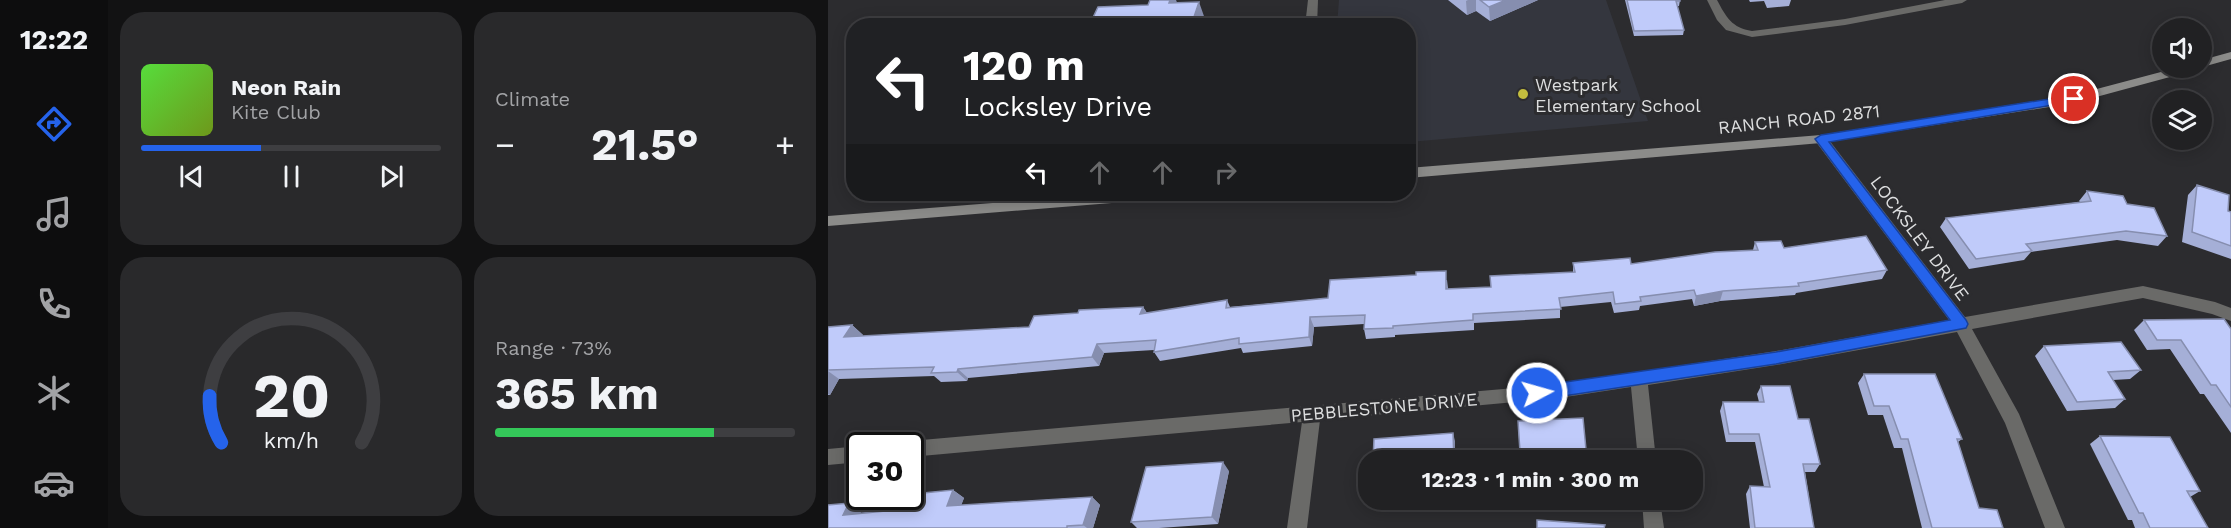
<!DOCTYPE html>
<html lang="en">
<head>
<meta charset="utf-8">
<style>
  :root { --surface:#212123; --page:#29292b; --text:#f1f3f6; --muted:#a2a3a6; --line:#3e3e41; --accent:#2563eb }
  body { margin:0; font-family:"Work Sans",sans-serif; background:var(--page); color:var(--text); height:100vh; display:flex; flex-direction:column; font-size:22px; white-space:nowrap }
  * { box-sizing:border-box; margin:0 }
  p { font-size:20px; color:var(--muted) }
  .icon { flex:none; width:33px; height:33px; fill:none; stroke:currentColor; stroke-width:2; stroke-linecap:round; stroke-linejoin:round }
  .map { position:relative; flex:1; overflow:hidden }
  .side { display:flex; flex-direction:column; gap:12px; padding:12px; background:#121213; width:720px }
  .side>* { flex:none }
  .top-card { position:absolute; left:18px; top:18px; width:570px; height:183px; border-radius:24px; box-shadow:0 3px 15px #0003,0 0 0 2px var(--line); background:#202124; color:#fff; overflow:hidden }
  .controls { position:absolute; left:1324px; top:18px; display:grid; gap:12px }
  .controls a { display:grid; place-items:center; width:60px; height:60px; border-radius:50%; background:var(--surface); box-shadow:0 3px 15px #0003,0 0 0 2px var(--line); font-size:30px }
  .speed { position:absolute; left:18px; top:432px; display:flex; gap:12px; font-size:30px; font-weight:700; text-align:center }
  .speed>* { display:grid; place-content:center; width:78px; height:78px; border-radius:50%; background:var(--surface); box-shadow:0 3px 15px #0003,0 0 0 2px var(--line); line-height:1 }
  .speed .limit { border:3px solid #111; border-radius:9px; background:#fff; color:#111 }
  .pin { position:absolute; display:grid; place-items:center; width:51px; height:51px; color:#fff; margin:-26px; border:3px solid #fff; border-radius:50%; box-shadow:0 2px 6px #0007 }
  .me { position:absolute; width:66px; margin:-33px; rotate:84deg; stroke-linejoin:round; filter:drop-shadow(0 0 4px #0008) }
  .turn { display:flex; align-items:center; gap:21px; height:126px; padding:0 18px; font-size:27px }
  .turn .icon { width:78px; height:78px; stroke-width:2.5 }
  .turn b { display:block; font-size:42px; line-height:51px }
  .lanes { display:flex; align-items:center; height:57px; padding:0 18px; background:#0003; justify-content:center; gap:30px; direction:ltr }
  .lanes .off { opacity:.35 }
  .big { font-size:45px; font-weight:700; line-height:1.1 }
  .side .widget { flex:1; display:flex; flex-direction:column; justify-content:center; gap:9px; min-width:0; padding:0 21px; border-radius:24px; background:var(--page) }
  .side .dial { align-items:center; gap:0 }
  .dial svg { height:156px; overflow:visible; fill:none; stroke:var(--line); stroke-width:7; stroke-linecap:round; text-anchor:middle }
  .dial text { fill:var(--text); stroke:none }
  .song { display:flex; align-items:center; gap:18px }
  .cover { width:72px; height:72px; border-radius:9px; background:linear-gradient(135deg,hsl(110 70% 55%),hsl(80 70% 35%)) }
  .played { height:6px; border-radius:3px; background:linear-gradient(90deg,var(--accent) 40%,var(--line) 40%) }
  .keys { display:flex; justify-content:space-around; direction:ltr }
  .heat { display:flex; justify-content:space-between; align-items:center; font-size:33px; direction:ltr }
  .charge { height:9px; border-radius:4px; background:linear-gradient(90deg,#34c759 73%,var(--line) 0) }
  .side .tiles { flex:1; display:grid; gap:12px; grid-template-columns:repeat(2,1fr) }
  .trip { position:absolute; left:530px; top:450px; width:345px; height:60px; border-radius:24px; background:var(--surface); box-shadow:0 3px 15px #0003,0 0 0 2px var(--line); font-weight:700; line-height:60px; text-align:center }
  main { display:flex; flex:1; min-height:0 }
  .tab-bar { display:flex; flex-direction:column; width:108px; justify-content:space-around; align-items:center; background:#0d0d0e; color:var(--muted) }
  .tab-bar .icon { width:42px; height:42px }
  .tab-bar .on { color:var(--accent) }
  .tab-bar b { font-size:27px; color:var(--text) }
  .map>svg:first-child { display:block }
  .built { fill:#34363e }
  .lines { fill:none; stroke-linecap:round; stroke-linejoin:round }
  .minor { fill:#6a6a68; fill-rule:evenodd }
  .tertiary { fill:#6a6a68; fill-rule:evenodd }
  .secondary { fill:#8c8c8a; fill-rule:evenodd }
  .wall { fill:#a5afd7 }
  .shaded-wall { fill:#868eaf }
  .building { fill:#c0cbfa; stroke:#868eaf; stroke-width:1.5 }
  .route { fill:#2563eb; stroke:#184099; stroke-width:1.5 }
  .poi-dot { fill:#c3bd3e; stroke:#2c2c2f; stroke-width:2 }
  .labels { text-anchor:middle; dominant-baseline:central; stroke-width:6; stroke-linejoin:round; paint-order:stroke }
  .poi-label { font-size:18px; fill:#dddedf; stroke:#2c2c2f; text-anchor:start }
  .street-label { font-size:18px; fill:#dddedf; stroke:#2c2c2f }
</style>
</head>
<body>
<main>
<nav class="tab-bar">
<b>12:22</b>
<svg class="icon on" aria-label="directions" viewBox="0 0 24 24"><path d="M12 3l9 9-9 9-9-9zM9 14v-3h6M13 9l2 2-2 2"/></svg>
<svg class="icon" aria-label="music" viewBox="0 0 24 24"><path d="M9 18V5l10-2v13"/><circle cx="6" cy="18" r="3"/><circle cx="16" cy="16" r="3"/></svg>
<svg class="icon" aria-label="phone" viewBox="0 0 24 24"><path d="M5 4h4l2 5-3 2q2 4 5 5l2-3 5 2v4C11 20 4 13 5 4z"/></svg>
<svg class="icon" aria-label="climate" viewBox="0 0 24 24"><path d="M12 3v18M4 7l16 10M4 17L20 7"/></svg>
<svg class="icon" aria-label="car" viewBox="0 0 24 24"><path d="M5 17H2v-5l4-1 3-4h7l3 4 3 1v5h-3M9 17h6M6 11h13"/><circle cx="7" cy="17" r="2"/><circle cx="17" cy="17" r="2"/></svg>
</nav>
<section class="side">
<div class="tiles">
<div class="widget">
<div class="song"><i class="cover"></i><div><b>Neon Rain</b><p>Kite Club</p></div></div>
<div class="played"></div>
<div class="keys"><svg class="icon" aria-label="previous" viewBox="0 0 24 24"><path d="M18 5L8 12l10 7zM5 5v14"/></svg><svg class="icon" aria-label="pause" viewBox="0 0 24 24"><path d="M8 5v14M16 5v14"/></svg><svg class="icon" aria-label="next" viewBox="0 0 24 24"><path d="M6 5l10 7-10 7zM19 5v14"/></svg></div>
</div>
<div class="widget"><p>Climate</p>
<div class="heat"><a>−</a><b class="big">21.5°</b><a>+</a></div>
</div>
<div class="widget dial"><svg viewBox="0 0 100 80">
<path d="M14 69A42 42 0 1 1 86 69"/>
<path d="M14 69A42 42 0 0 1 8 45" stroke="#2563eb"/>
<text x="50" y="56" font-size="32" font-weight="700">20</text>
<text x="50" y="72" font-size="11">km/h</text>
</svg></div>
<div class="widget"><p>Range · 73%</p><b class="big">365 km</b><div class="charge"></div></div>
</div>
</section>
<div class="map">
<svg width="1403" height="528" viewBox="0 0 1403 528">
  <rect width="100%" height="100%" fill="#2c2c2f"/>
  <path class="built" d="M 511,0 L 778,0 L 820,121 L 581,142 L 580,26 L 509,26 Z"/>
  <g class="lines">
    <path class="minor" d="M 879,0 L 889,0 C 898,17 904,28 924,31 L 1017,19 L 1117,0 L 1139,0 L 1134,3 L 1017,25 L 924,37 L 898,30 L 889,20 Z
      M 993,135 L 998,136 L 1137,317 L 1315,286 L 1387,302 L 1403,308 L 1403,321 L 1384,314 L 1315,298 L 1144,329 L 1191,414 L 1237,528 L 1217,528 L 1177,423 L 1129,332 L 948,365 L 820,385 L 828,460 L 810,460 L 803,387 L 731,398 L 492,420 L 479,528 L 459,528 L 474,422 L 82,457 L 82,446 L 75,446 L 82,441 L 731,384 L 948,351 L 1121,320 L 988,142 L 987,139 L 988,136 Z
      M 32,446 L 32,462 L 0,465 L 0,449 Z
      M 814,500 L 832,500 L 836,528 L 816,528 Z"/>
    <path class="tertiary" d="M 480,0 L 490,0 L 489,26 L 477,26 Z"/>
    <path class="secondary" d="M 1403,52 L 1403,59 L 1378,66 L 1374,68 L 1374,60 Z
      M 1348,68 L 1366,68 L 1364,71 L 1246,103 L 993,143 L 580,178 L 580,168 L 993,135 L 1246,95 Z
      M 278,194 L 340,194 L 333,199 L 0,226 L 0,216 Z"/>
  </g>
  <path class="wall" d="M 620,0 L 710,0 L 662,21 L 648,11 L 639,15 Z
    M 797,0 L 852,0 L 851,6 L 849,6 L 856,30 L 855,35 L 806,36 Z
    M 921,0 L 963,0 L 961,6 L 939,8 L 936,1 L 922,2 Z
    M 1369,185 L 1400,211 L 1403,212 L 1403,259 L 1354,242 L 1360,195 Z
    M 1259,191 L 1299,204 L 1339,236 L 1330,246 L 1289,240 L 1203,252 L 1196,260 L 1141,269 L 1112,227 L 1118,218 L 1252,202 L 1251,201 Z
    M 927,242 L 1059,270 L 1054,279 L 968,293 L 967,295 L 892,301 L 866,306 L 864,299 L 812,306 L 811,310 L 786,313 L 783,302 L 732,307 L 732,318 L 646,323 L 646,330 L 567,335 L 567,337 L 538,339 L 536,329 L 536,324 L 486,327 L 484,346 L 415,353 L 413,348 L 332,361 L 326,352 L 326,350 L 276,353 L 271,366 L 140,378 L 139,381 L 113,382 L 106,376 L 11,379 L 2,395 L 0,395 L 0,327 L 24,325 L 35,335 L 34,336 L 201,327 L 315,307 L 319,313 L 399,300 L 402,307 L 500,298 L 619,280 L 620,289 L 663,287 L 745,272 L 745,263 L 803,264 L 925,250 Z
    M 1316,320 L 1403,329 L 1403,433 L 1376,394 L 1372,394 L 1342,349 L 1319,350 L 1306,330 Z
    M 1216,346 L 1313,370 L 1302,379 L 1285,380 L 1297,399 L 1287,408 L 1239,411 L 1207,356 Z
    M 1036,374 L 1134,439 L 1130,442 L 1151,508 L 1175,528 L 1094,528 L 1074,448 L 1066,448 L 1055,415 L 1040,415 L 1030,383 Z
    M 933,386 L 970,419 L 992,464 L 987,472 L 977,472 L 986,528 L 922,528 L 918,494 L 922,486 L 936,487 L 927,442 L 898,442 L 892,411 L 895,402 L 931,402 L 929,394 Z
    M 690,421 L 759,460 L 712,460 L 711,459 L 692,460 Z
    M 1272,436 L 1372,491 L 1362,497 L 1380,528 L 1307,528 L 1304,520 L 1300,520 L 1262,444 Z
    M 401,471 L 390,524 L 331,528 L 309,528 L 303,522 Z
    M 125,490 L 136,498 L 133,505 L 264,497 L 272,505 L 265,528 L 0,528 L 21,503 L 34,510 L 32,513 L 88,508 Z
    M 597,500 L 628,500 L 628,507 L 599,509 Z"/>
  <path class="shaded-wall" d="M 342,0 L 348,0 L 352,9 L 341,3 Z
    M 640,0 L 648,0 L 648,11 L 639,15 L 638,1 Z
    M 678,0 L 710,0 L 662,21 L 661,7 Z
    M 371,2 L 377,19 L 375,26 L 363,26 Z
    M 895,291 L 892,301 L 866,306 L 868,296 Z
    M 315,307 L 321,316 L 312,314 Z
    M 482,317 L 486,327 L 484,346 L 481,337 Z
    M 24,325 L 35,335 L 27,346 L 16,337 Z
    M 269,344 L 276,353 L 271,366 L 264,357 Z
    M 130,369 L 140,378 L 139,381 L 129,372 Z
    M 0,371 L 11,379 L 2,395 L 0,394 Z
    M 625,433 L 627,441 L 627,460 L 626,460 Z
    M 395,462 L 401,471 L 390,524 L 384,517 Z
    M 125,490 L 136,498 L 130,514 L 119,506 Z
    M 264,497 L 272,505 L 265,528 L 259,528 L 255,525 Z
    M 21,503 L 34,510 L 28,522 L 15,515 Z"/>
  <path class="building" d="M 322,0 L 342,0 L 341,3 L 371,2 L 363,26 L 261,26 L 270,7 L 320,5 Z
    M 652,0 L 678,0 L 661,7 Z
    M 799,0 L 852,0 L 852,1 L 848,1 L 856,30 L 806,31 Z
    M 1369,185 L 1401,195 L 1400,211 L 1403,212 L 1403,246 L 1364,232 Z
    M 1259,191 L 1295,196 L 1299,204 L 1326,208 L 1339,236 L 1298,231 L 1198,244 L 1204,251 L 1148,259 L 1118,218 L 1263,201 Z
    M 1038,236 L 1059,270 L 970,283 L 971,286 L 895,291 L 868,296 L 866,290 L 812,297 L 813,301 L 787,304 L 785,292 L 731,298 L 733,309 L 645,314 L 645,320 L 565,326 L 565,328 L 536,329 L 537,315 L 482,317 L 481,337 L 411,344 L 411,338 L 326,352 L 328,340 L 269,344 L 264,357 L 130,369 L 129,372 L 103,373 L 106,367 L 0,370 L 0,327 L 24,325 L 16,337 L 201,327 L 206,316 L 250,313 L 251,310 L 315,307 L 312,314 L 399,300 L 398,308 L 500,298 L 502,280 L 588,275 L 588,272 L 618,271 L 618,289 L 663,287 L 662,276 L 747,272 L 745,263 L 802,258 L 803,264 L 887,252 L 930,250 L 927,242 L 953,241 L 956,248 Z
    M 1396,319 L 1403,329 L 1403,407 L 1388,385 L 1383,385 L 1353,340 L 1329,340 L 1316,320 Z
    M 1293,342 L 1313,370 L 1280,372 L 1297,399 L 1249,402 L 1216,346 Z
    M 1036,374 L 1107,374 L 1134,439 L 1129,439 L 1151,508 L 1169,510 L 1175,528 L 1104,528 L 1080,439 L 1073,439 L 1061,406 L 1046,406 Z
    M 933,386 L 962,386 L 970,419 L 981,419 L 992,464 L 975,464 L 986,528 L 927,528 L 922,486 L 942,487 L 931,434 L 901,434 L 895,402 L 936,402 Z
    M 755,418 L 759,460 L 712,460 L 712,451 L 692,452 L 690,421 Z
    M 625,433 L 626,460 L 545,460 L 546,439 Z
    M 1272,436 L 1342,437 L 1372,491 L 1359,491 L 1380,528 L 1322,528 L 1315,513 L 1311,513 Z
    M 395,462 L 384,517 L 303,522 L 318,467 Z
    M 125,490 L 119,506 L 264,497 L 255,525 L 239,526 L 239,528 L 0,528 L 0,505 L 21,503 L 15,515 L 88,508 L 95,493 Z
    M 597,500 L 621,500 L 597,501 Z
    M 709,520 L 777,525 L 776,528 L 709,528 Z"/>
  <path class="route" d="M 1246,95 L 1252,99 L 1250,101 L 1001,142 L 1138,320 L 1140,324 L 1138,328 L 948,364 L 709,400 L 703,398 L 701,393 L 703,388 L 709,386 L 948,352 L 1122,320 L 987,139 L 993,135 Z"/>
  <circle class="poi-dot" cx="695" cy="94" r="6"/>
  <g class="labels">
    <g class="poi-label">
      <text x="707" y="84">Westpark<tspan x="707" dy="21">Elementary School</tspan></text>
    </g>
    <g class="street-label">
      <text transform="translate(971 119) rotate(-6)">RANCH ROAD 2871</text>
      <text transform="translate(1092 238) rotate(53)">LOCKSLEY DRIVE</text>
      <text transform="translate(556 407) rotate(-5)">PEBBLESTONE DRIVE</text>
    </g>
  </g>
</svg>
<div class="controls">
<a><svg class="icon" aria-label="sound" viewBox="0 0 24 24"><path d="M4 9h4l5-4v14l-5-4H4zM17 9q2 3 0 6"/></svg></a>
<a><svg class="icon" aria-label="layers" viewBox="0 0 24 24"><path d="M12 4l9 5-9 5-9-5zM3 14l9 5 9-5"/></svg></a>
</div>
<div class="speed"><div class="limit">30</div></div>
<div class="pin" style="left:1246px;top:99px;background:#d93025"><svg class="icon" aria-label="arrive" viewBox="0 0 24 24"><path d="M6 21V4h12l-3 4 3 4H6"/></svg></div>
<svg class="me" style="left:709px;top:393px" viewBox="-20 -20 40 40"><circle r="17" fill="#2563eb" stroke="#fff" stroke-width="3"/><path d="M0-11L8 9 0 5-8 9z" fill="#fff"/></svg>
<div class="trip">12:23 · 1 min · 300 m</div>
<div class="top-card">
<div class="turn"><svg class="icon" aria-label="left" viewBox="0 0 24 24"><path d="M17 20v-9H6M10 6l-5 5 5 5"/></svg><div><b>120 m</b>Locksley Drive</div></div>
<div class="lanes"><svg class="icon" aria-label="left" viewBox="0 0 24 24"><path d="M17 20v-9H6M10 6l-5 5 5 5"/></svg><svg class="icon off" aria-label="ahead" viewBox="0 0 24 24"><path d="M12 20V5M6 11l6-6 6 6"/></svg><svg class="icon off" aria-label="ahead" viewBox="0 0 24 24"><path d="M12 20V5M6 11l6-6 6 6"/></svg><svg class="icon off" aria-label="right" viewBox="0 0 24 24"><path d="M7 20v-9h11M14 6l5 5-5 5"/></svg></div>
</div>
</div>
</main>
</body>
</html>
